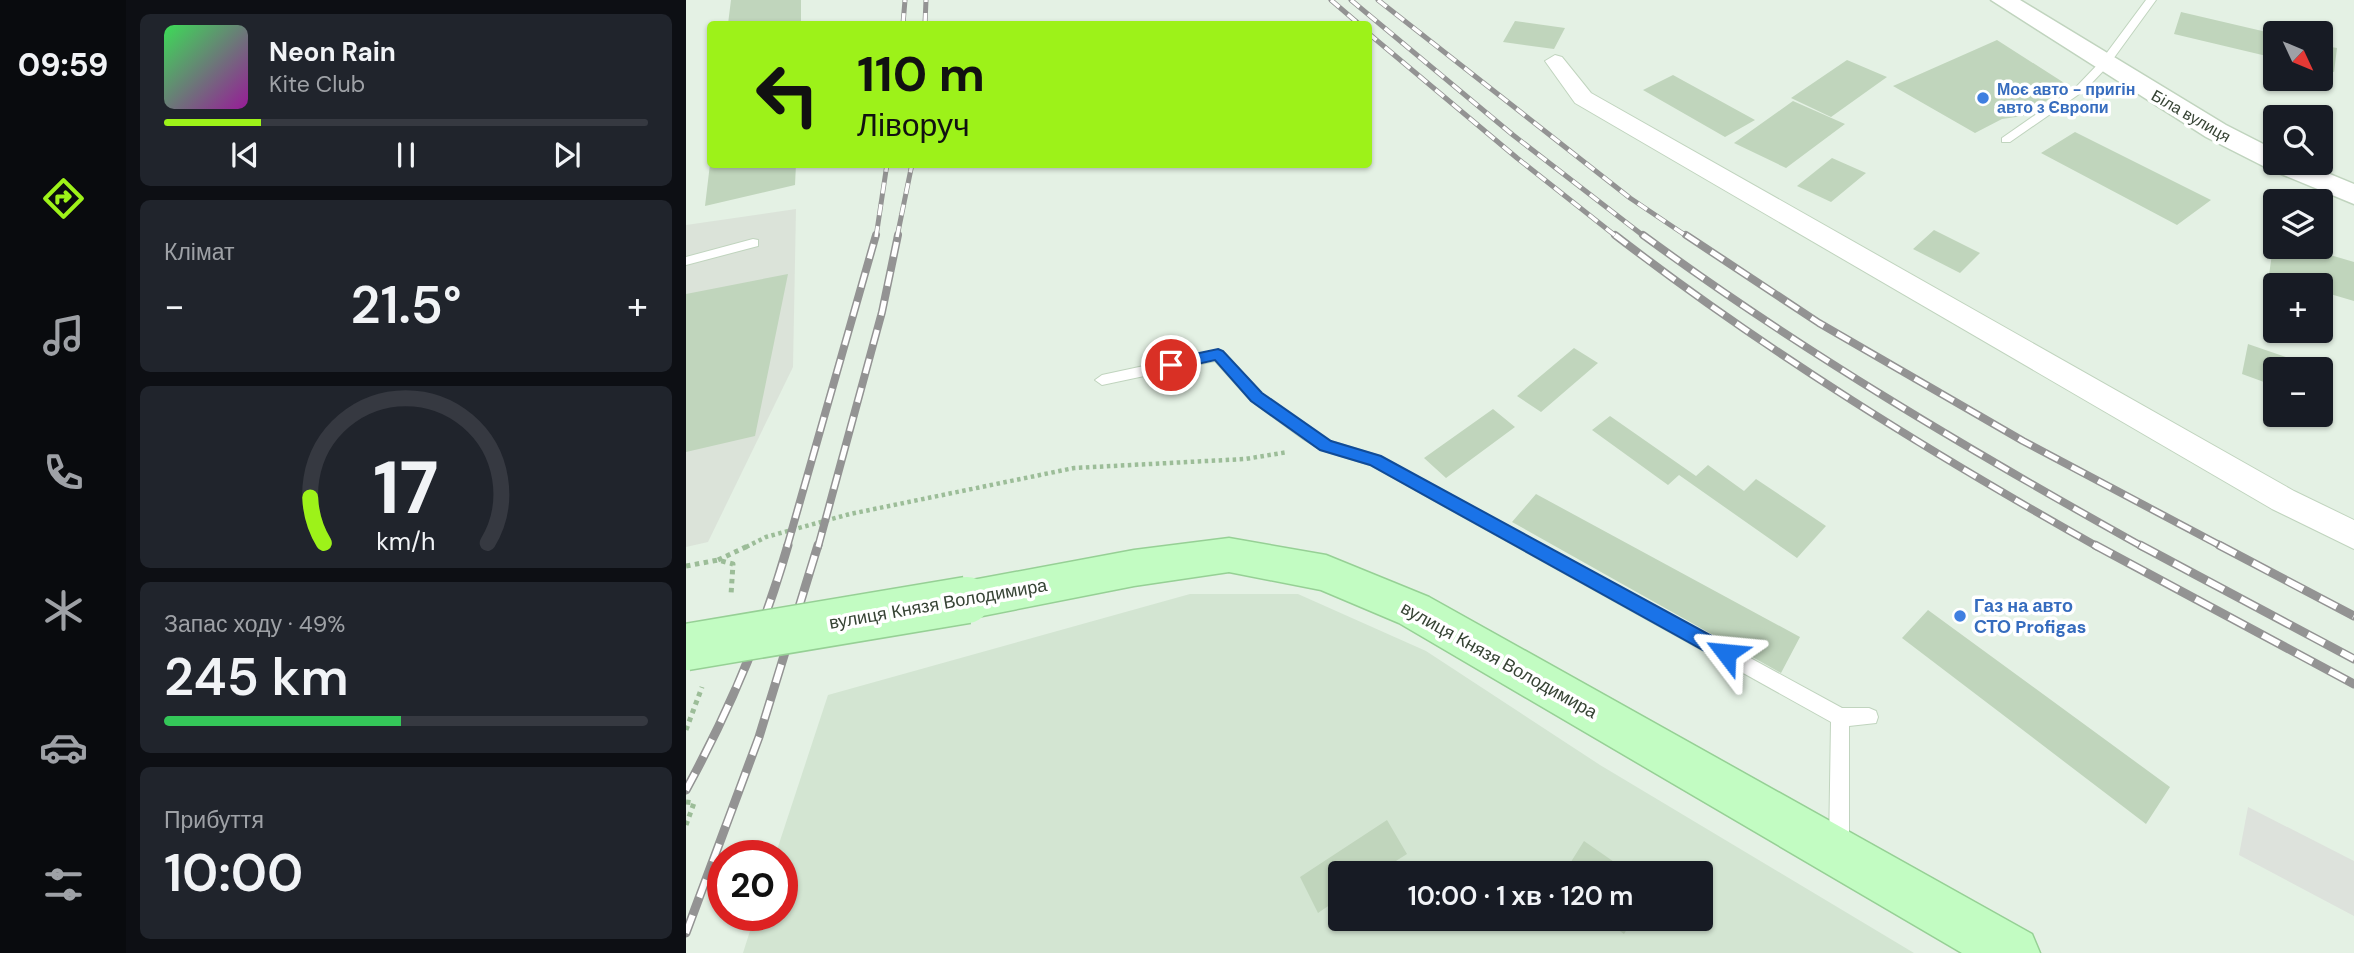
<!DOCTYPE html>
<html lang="uk">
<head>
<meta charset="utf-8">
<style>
  :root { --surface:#171b24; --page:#20242c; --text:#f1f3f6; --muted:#9ea1a6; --line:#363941; --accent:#9df219 }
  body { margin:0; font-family:"DM Sans",sans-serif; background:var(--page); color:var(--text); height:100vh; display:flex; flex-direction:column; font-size:26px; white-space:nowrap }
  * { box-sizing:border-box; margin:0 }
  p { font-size:23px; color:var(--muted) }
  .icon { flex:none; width:38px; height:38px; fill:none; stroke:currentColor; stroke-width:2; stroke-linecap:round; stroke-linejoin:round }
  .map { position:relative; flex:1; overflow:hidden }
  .side { display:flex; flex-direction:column; gap:14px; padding:14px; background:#0d0f14; width:560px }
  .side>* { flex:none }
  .top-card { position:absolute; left:21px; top:21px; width:665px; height:147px; border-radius:7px; box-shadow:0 2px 5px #0004; background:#9df219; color:#111; overflow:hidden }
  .needle { width:46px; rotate:134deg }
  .controls { position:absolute; left:1577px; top:21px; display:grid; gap:14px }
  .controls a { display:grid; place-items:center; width:70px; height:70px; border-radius:7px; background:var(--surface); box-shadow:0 2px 5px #0004; font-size:35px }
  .speed { position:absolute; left:21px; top:840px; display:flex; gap:14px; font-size:35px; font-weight:700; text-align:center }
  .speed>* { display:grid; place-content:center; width:91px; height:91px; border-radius:50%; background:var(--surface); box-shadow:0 2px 5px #0004; line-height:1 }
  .speed .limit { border:10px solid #d22; background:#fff; color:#111 }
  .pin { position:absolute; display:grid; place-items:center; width:60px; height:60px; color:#fff; margin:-30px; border:4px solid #fff; border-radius:50%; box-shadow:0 2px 7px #0007 }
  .me { position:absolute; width:77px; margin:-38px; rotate:299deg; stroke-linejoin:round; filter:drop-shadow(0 0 5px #0008) }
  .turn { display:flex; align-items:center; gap:24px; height:147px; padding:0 35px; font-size:32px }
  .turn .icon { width:91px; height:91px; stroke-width:2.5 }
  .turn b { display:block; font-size:49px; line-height:60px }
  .big { font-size:52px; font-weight:600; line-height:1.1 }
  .side .tile { flex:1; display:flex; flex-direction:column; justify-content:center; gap:10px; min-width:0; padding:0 24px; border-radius:10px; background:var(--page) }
  .side .dial { align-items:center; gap:0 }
  .dial svg { height:182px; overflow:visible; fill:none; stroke:var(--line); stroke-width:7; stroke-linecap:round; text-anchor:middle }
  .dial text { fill:var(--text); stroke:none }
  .song { display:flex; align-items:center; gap:21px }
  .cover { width:84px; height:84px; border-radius:10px; background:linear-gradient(135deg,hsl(130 70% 55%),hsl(300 70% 35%)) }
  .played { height:7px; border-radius:4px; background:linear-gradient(90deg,var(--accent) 20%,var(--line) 20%) }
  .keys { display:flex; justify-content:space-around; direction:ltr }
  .heat { display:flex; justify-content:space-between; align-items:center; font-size:38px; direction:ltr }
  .charge { height:10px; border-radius:5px; background:linear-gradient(90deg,#34c759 49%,var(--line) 0) }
  .trip { position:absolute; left:642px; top:861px; width:385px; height:70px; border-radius:7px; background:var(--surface); box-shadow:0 2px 5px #0004; font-weight:600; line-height:70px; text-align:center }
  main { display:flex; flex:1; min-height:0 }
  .tabs { display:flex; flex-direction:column; width:126px; justify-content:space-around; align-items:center; background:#090b0e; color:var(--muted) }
  .tabs .icon { width:49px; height:49px }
  .tabs .active { color:var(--accent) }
  .tabs b { font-size:32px; color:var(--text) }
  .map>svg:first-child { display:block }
  .residential { fill:#d3e5d2; fill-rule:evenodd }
  .industrial { fill:#dbe3d9 }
  .parking { fill:#dde2dc }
  .building { fill:#c0d5bc }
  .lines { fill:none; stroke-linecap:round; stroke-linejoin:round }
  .service-casing { stroke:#c0d4be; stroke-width:2 }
  .minor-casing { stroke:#c0d4be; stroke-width:2 }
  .tertiary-casing { stroke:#c0d4be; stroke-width:3 }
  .secondary-casing { stroke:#96d095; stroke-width:3 }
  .path-far1 { stroke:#9cbd98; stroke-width:4.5; stroke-dasharray:3.5 3.5; stroke-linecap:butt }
  .path { stroke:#9cbd98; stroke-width:5; stroke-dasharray:4.5 4.5; stroke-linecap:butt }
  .service { fill:#fff; fill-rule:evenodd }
  .minor { fill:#fff; fill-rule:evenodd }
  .tertiary { fill:#fff; fill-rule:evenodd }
  .secondary { fill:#c2fcc2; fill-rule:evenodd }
  .rail-far2-casing { stroke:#939393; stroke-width:5 }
  .rail-far1-casing { stroke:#939393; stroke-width:8 }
  .rail-casing { stroke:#939393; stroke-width:9 }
  .rail-far2 { stroke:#fff; stroke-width:3.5; stroke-dasharray:11; stroke-linecap:butt }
  .rail-far1 { stroke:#fff; stroke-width:5; stroke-dasharray:15; stroke-linecap:butt }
  .rail { stroke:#fff; stroke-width:6; stroke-dasharray:19; stroke-linecap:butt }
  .secondary-bridge-casing { stroke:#96d095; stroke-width:49; stroke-linecap:butt }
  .secondary-bridge { stroke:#c2fcc2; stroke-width:46 }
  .route { fill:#1a73e8; stroke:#114b97; stroke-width:2 }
  .shop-dot { fill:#3f7fe0; stroke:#fff; stroke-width:2.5 }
  .labels { text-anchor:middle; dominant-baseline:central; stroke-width:7; stroke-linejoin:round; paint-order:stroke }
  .far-shop-label { font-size:16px; font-weight:bold; fill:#366cbe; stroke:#fff; text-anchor:start }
  .far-street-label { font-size:16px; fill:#364334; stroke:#fff }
  .street-label { font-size:18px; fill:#364334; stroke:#fff }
  .shop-label { font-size:18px; font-weight:bold; fill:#366cbe; stroke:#fff; text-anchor:start }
</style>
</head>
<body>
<main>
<nav class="tabs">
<b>09:59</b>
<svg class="icon active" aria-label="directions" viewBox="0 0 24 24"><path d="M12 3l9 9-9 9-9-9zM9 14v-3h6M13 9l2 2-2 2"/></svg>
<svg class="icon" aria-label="music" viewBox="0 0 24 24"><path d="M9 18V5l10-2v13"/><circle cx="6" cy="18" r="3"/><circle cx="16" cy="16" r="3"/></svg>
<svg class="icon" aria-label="phone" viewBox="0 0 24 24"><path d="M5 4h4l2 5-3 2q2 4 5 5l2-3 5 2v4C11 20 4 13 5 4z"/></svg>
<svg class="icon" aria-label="climate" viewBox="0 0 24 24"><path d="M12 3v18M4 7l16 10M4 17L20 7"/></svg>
<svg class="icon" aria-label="car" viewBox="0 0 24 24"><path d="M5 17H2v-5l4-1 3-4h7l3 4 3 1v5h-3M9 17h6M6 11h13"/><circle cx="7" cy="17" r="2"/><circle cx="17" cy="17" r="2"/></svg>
<svg class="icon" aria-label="filters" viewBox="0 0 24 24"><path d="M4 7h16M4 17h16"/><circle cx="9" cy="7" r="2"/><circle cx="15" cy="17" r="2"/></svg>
</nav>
<section class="side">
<div class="tile">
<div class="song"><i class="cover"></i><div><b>Neon Rain</b><p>Kite Club</p></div></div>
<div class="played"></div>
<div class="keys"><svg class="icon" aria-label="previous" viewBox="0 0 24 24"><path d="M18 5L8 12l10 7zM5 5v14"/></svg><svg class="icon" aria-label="pause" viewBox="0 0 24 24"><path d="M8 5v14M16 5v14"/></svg><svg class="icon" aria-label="next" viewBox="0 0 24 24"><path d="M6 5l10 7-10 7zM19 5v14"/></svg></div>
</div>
<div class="tile"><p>Клімат</p>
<div class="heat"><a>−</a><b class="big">21.5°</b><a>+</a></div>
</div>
<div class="tile dial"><svg viewBox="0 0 100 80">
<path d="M14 69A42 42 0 1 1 86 69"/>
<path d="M14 69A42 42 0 0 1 8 49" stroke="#9df219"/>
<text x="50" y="56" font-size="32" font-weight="700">17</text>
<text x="50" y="72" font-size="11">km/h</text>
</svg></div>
<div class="tile"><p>Запас ходу · 49%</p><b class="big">245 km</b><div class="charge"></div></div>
<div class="tile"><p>Прибуття</p><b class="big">10:00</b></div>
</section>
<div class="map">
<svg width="1668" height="953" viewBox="0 0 1668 953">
  <rect width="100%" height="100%" fill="#e4f1e4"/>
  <path class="residential" d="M 504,594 L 612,594 L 740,651 L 914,765 L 1228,953 L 57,953 L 69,915 L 96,915 L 96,856 L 89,856 L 142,695 ZM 654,873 L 1015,873 L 1015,919 L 654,919 Z"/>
  <path class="industrial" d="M 110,209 L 107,367 L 22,542 L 0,547 L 0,225 Z"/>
  <path class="parking" d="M 1562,807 L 1668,861 L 1668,916 L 1553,855 Z"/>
  <path class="building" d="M 45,0 L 115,0 L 115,24 L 42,24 Z
    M 1495,12 L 1589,34 L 1589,58 L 1488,34 Z
    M 829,21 L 879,28 L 868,49 L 817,42 Z
    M 1311,40 L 1383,86 L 1337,116 L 1316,119 L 1289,133 L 1207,86 Z
    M 1634,45 L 1651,48 L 1648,72 L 1634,69 Z
    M 1161,60 L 1201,77 L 1145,117 L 1105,98 Z
    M 987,75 L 1069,120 L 1039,137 L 957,90 Z
    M 1107,101 L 1159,124 L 1100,168 L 1048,143 Z
    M 1389,132 L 1525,200 L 1491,225 L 1355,153 Z
    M 1146,158 L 1180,173 L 1145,202 L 1111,186 Z
    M 24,164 L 110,164 L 109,185 L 19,206 Z
    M 1248,230 L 1294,253 L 1274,273 L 1227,249 Z
    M 1587,247 L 1617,247 L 1668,262 L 1668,301 L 1634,291 L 1634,285 L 1616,285 L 1583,275 Z
    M 102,274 L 69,436 L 0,452 L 0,294 Z
    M 1562,344 L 1626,366 L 1626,369 L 1589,369 L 1589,386 L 1556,374 Z
    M 888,348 L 912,363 L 855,412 L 831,396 Z
    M 807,409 L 829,427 L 760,478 L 738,458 Z
    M 924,416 L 1010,476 L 1022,465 L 1058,491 L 1070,479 L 1140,526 L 1111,558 L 993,475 L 982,485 L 906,430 Z
    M 850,494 L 1114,637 L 1095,673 L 826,522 Z
    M 1242,610 L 1484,787 L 1460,824 L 1216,638 Z
    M 701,820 L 721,854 L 691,873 L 654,873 L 654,898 L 632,913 L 614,877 Z
    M 898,841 L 944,873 L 878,873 Z
    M 917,919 L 947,919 L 938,934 Z"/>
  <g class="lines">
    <g class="service-casing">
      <path id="service" d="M 1460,0 L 1470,0 L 1422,66 L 1399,90 L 1324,142 L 1316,142 L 1316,138 L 1391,86 L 1414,62 Z
        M 67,239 L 72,240 L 72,246 L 0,265 L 0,257 Z
        M 532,350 L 537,351 L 575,393 L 627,431 L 645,441 L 694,456 L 1156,708 L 1183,708 L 1190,711 L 1192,717 L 1190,723 L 1163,726 L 1163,848 L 1160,855 L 1153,858 L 1146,855 L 1143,848 L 1145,722 L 684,465 L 635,450 L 617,439 L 565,401 L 529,361 L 416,385 L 409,380 L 416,375 Z"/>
    </g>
    <g class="minor-casing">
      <path id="minor" d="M 869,55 L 876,57 L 905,93 L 1608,491 L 1668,520 L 1668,549 L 1586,509 L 889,103 L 859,61 Z"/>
    </g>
    <g class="tertiary-casing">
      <path id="tertiary" d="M 1305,0 L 1334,0 L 1540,125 L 1589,150 L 1589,163 L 1617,163 L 1668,184 L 1668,204 L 1583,169 L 1520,137 Z"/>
    </g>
    <g class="secondary-casing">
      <path id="secondary" d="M 543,538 L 640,555 L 743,597 L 1346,934 L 1354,953 L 1276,953 L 713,623 L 635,590 L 543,572 L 448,586 L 281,619 L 266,613 L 260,600 L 266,587 L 281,581 L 448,550 Z"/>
    </g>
    <path class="path-far1" d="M 60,547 L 80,537 L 164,514 L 388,468 L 559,459 L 602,452"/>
    <path class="path" d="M 32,560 L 64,545
      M 0,566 L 32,560 L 47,564 L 45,595
      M 0,730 L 16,687
      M 0,802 L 8,803 L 0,825"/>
    <use href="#service" class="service"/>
    <use href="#minor" class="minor"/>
    <use href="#tertiary" class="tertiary"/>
    <use href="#secondary" class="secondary"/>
    <g class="rail-far2-casing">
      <path id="rail-far2" d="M 645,0 L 673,24
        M 665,0 L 827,135 L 959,237
        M 692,0 L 944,198 L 1002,237
        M 217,24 L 219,0
        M 239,24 L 240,0
        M 682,33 L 831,158 L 931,237
        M 190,237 L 201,164
        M 211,237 L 226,164"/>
    </g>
    <g class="rail-far1-casing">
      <path id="rail-far1" d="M 929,235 C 1081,352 1245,453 1412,547
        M 957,235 C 1115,351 1285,451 1457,547
        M 1000,235 L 1133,323 L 1337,441 L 1537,547
        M 101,547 L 190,235
        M 132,547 L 196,312 L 212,235"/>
    </g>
    <g class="rail-casing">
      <path id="rail" d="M 1409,545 L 1668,684
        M 1454,545 L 1668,659
        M 1533,545 L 1668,616
        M 0,790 C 42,713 78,629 102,545
        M 0,933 L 73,737 L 132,545"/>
    </g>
    <use href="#rail-far2" class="rail-far2"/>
    <use href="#rail-far1" class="rail-far1"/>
    <use href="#rail" class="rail"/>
    <g class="secondary-bridge-casing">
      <path id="secondary-bridge" d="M 0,647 L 281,600"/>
    </g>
    <use href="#secondary-bridge" class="secondary-bridge"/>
  </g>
  <path class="route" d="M 532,349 L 537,351 L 576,393 L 645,441 L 695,456 L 1046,647 L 1049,653 L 1046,659 L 1033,659 L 684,465 L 634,450 L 565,401 L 529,360 L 485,370 L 478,365 L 485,359 Z"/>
  <g class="shop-dot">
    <circle cx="1297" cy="98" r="7"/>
    <circle cx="1274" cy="616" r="7"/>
  </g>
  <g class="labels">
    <g class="far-shop-label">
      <text x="1311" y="89">Моє авто - пригін<tspan x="1311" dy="18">авто з Європи</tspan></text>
    </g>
    <g class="far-street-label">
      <text transform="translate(1505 116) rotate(30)">Біла вулиця</text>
    </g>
    <g class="street-label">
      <text transform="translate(252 604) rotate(-10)">вулиця Князя Володимира</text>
      <text transform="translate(813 660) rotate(29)">вулиця Князя Володимира</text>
    </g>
    <g class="shop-label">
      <text x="1288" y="606">Газ на авто<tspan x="1288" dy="21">СТО Profigas</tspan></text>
    </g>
  </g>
</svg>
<div class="controls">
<a><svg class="needle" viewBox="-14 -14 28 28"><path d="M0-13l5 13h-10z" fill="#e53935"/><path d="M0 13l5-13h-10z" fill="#9ea1a6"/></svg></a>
<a><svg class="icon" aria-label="search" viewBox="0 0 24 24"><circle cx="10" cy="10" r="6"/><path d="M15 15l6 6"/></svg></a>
<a><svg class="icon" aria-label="layers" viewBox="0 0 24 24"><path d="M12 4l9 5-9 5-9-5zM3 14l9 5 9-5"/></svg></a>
<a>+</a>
<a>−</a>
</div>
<div class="speed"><div class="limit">20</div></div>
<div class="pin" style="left:485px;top:365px;background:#d93025"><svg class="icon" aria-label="arrive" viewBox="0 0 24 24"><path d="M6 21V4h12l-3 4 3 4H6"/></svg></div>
<svg class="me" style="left:1040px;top:653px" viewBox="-20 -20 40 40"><path d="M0-17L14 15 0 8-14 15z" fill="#1a73e8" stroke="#fff" stroke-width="4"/></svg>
<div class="trip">10:00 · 1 хв · 120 m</div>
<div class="top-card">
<div class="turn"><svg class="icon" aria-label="left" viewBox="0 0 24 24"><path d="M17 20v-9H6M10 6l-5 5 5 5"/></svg><div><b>110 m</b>Ліворуч</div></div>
</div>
</div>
</main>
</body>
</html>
